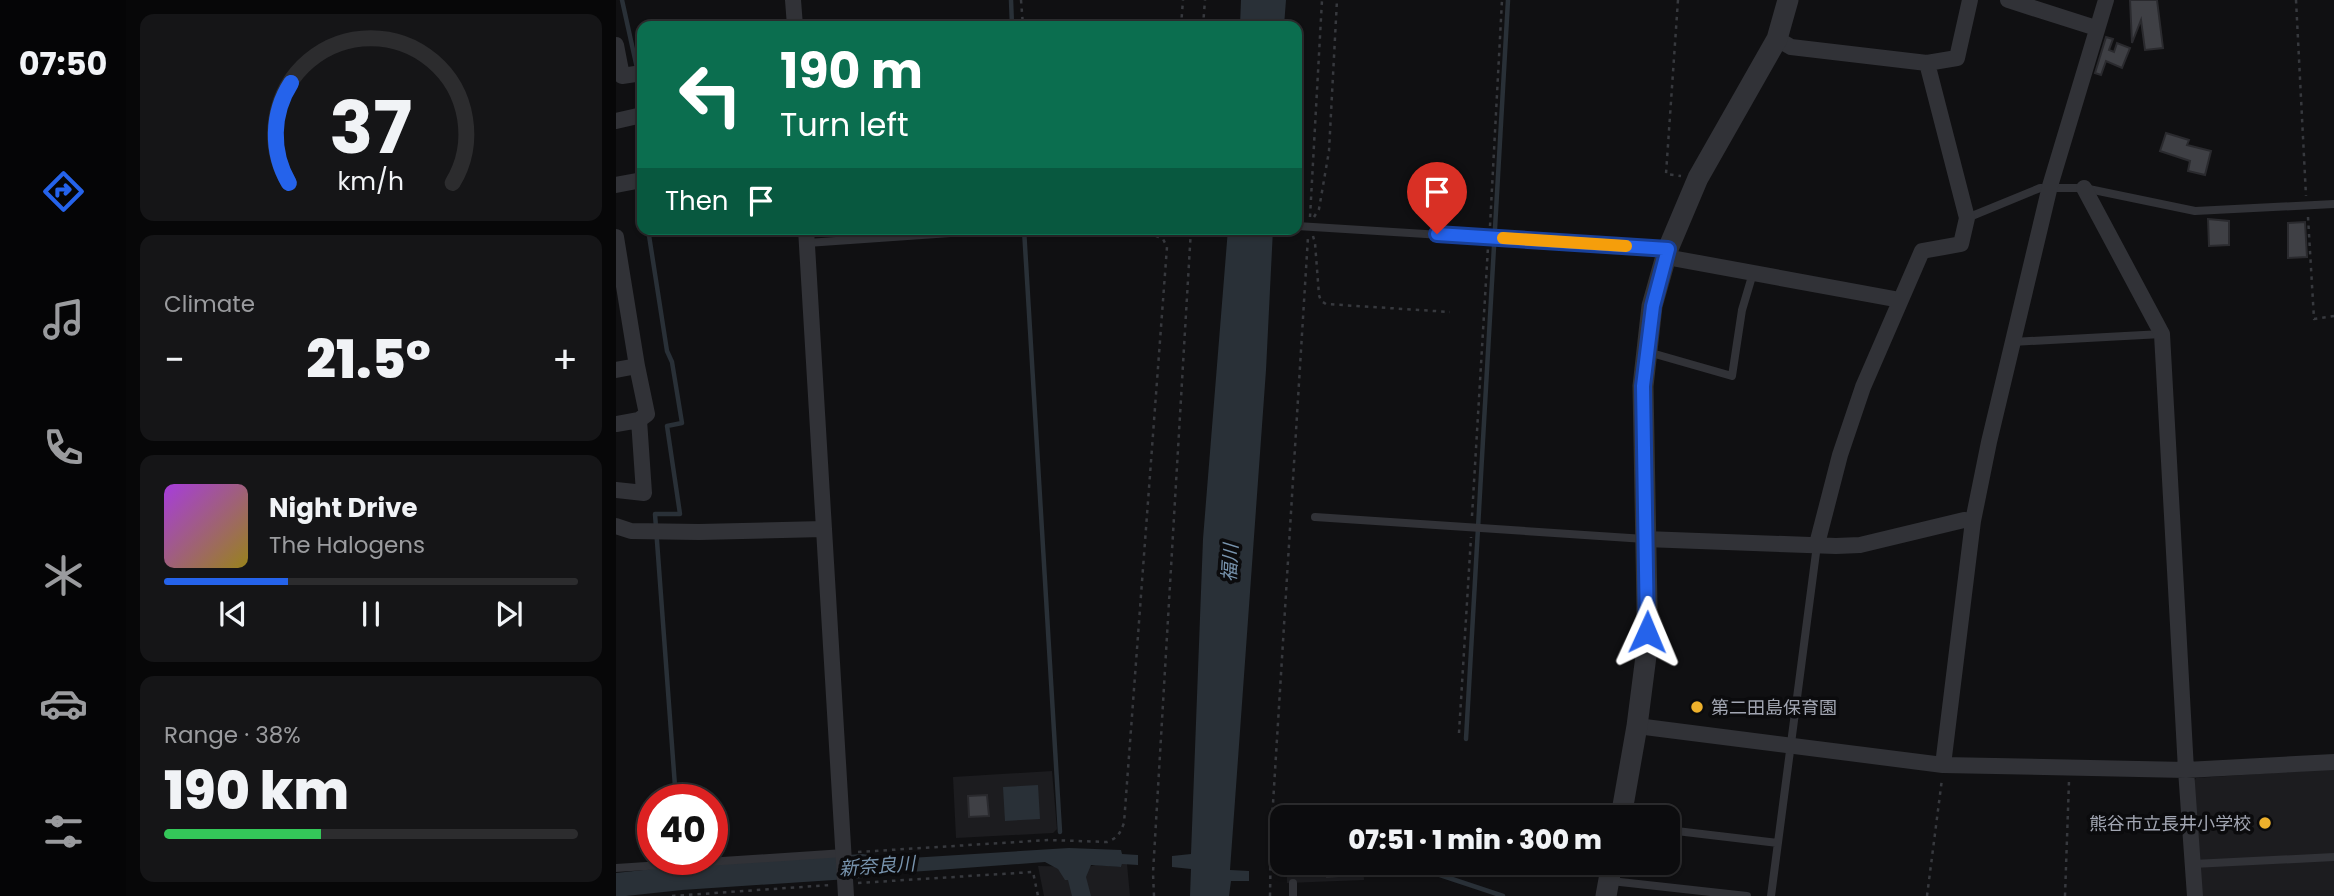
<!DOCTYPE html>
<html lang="en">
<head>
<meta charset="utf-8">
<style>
  :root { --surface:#0c0c0e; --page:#151517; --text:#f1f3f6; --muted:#9a9b9e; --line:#2c2c2e; --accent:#2563eb }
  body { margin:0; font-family:Poppins,"Noto Sans JP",sans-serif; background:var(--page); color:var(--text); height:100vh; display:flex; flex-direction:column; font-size:26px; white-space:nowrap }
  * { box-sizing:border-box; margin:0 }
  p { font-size:23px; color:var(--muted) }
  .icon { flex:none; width:38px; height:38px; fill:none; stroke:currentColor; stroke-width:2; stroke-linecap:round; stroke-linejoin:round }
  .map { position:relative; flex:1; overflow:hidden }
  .details { display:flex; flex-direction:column; gap:14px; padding:14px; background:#070708; width:490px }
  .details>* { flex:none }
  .hud { position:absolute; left:21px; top:21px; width:665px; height:214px; border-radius:14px; box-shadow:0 2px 5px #0004,0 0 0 2px var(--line); background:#0b6e4f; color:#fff; overflow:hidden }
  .speed { position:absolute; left:21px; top:784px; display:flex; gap:14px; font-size:35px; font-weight:700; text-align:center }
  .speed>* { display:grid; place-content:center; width:91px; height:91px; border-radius:50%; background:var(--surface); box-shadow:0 2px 5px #0004,0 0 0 2px var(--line); line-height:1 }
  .speed .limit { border:10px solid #d22; background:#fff; color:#111 }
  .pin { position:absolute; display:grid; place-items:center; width:60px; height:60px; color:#fff; margin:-72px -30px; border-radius:50% 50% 50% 0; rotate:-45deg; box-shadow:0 0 7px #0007 }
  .pin .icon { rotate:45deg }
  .me { position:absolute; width:77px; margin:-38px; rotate:1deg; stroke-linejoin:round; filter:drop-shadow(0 0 5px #0008) }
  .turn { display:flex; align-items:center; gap:24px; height:147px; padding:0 28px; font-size:32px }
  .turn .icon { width:91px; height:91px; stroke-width:2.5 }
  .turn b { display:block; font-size:49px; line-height:60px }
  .then { display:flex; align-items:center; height:66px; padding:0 28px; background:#0003; gap:14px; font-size:26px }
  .big { font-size:52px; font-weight:800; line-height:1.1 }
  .details .card { flex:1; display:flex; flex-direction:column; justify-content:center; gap:10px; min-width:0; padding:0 24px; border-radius:14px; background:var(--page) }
  .details .dial { align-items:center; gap:0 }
  .dial svg { height:182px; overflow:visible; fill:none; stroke:var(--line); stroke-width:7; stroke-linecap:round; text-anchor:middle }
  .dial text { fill:var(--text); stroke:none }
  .song { display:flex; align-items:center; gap:21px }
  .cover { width:84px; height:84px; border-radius:10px; background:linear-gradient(135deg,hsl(280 70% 55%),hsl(50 70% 35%)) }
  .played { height:7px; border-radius:4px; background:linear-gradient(90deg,var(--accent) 30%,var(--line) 30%) }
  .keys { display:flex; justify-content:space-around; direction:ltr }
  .heat { display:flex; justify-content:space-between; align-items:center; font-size:38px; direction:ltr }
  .charge { height:10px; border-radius:5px; background:linear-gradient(90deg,#34c759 38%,var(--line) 0) }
  .trip { position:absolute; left:654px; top:805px; width:410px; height:70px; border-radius:14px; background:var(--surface); box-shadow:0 2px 5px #0004,0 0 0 2px var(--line); font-weight:800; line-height:70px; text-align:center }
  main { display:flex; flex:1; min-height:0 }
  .dock { display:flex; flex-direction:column; width:126px; justify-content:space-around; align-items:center; background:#050506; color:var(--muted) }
  .dock .icon { width:49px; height:49px }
  .dock .selected { color:var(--accent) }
  .dock b { font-size:32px; color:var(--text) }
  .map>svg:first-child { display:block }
  .built { fill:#1c1c1f }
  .water { fill:#293037 }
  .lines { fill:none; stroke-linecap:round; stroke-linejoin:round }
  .stream { stroke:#293037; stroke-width:4.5 }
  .river { stroke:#293037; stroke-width:24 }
  .building { fill:#3f4045; stroke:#2a2a2e; stroke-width:2 }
  .path { stroke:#37393e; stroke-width:2.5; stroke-dasharray:3.5 5; stroke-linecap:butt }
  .service { stroke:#313237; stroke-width:8 }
  .minor { stroke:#313237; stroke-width:16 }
  .tertiary { stroke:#313237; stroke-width:21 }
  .route-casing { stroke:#184099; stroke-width:18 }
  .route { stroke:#2563eb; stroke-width:12 }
  .slow { stroke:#f59e0b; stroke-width:12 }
  .poi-dot { fill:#eeb12c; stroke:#0b0b0d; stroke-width:2.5 }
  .labels { text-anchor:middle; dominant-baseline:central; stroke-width:7; stroke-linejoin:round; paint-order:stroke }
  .poi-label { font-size:18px; fill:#a2a6b2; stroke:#0b0b0d; text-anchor:start }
  .water-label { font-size:19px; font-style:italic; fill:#7894ae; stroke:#0b0b0d }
</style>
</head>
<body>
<main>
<nav class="dock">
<b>07:50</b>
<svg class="icon selected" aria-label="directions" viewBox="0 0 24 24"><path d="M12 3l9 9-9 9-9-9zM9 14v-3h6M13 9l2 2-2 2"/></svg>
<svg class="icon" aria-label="music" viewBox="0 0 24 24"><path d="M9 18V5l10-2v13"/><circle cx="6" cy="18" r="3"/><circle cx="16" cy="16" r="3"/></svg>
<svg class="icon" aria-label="phone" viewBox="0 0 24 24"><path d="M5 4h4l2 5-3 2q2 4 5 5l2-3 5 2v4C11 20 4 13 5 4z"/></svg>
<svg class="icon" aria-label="climate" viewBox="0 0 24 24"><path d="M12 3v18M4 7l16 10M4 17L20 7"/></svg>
<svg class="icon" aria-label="car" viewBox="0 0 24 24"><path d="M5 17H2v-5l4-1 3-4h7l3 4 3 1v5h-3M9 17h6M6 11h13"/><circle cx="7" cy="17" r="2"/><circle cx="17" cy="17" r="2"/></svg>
<svg class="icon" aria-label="filters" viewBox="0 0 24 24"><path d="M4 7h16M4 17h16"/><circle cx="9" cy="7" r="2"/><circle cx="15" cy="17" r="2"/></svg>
</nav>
<section class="details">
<div class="card dial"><svg viewBox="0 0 100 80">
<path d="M14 69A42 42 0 1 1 86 69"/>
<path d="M14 69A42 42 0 0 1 15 25" stroke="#2563eb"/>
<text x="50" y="56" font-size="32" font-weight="700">37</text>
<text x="50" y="72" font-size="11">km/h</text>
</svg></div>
<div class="card"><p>Climate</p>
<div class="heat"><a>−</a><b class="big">21.5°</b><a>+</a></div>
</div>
<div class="card">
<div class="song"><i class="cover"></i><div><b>Night Drive</b><p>The Halogens</p></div></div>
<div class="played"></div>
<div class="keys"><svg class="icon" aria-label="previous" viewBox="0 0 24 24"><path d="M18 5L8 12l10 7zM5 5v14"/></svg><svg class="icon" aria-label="pause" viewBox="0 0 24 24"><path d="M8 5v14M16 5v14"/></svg><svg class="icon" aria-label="next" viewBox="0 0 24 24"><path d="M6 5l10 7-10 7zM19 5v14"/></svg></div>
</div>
<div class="card"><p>Range · 38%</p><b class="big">190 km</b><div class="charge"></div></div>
</section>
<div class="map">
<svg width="1718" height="896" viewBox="0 0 1718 896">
  <rect width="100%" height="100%" fill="#101012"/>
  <path class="built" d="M 1718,769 L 1718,896 L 1584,896 L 1577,782 L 1580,778 Z
    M 436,771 L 441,829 L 437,833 L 340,838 L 337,777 Z
    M 671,863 L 747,863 L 748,880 L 671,883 Z
    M 506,864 L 511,864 L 514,896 L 428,896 L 422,866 L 472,867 L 480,865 L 505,867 Z"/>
  <path class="water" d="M 625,0 L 670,0 L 668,26 L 624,26 Z
    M 612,229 L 657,229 L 650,370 L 614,870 L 633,871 L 633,881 L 615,881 L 613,896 L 574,896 L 575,869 L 556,867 L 556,856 L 575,854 L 587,539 Z
    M 422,785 L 424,819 L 389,821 L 387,787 Z
    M 453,848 L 505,850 L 506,854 L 522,855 L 522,865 L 506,864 L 505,867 L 475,865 L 470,877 L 475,896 L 456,896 L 452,880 L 449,880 L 442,869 L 429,862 L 214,878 L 214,863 Z"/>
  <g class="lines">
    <path class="stream" d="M 6,0 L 21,68 L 26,106
      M 395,0 L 396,26
      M 32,229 L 51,351 L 56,362 L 66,423 L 51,426 L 64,514 L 39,514 L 60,800
      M 408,229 L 444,832
      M 850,739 L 892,0
      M 64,859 L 65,878
      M 739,870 L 812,871 L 887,896"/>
    <path class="river" d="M 0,885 L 65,878 L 247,866"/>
  </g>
  <path class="building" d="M 1514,0 L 1541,0 L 1547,48 L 1529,50 L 1525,20 L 1516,43 Z
    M 1490,37 L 1497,39 L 1493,50 L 1498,52 L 1501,43 L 1514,48 L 1506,68 L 1490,61 L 1485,75 L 1479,73 Z
    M 1550,133 L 1573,140 L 1571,145 L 1595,151 L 1589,175 L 1572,171 L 1574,161 L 1544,151 Z
    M 1592,219 L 1613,221 L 1613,245 L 1593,246 Z
    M 1689,222 L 1691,257 L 1672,258 L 1672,223 Z
    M 371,795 L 373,816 L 353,817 L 352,796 Z
    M 710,863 L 735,863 L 735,875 L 711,877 Z"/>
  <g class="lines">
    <path class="path" d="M 405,0 L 407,26
      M 1062,0 L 1050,174 L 1065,176
      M 1680,0 L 1690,196
      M 565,26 L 567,0
      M 587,26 L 589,0
      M 694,217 L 706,0
      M 698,217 L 703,209 L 713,151 L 721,0
      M 1692,217 L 1698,319 L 1718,316
      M 874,226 L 886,0
      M 697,236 L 699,243 L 703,295 L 705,301 L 710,304 L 834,312
      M 856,516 L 872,247
      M 843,733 L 855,537
      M 242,852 L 433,840 L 491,842 C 502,838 504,833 508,823 L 551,247 L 547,239 L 538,235 L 472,235 L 466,229
      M 242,883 L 417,872 L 422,896
      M 56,896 L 214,885
      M 538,896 L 537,873 L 575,229
      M 654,896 L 655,836 L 692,237
      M 1311,896 L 1326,779
      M 1449,896 L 1453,781"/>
    <path class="service" d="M 1351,218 L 1424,188 L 1468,188 L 1579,211 L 1718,204
      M 681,226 L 1049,249
      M 191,243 L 392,229
      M 1396,342 L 1546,334
      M 1032,352 L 1116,376 L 1126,310 L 1137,273
      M 699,517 L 1029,539
      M 1052,830 L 1162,843
      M 1577,864 L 1718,857
      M 0,868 L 228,853
      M 995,881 L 1131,896
      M 677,896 L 677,883
      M 1155,896 L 1201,545"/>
    <path class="minor" d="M 177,0 L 179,26
      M 1392,0 L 1480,28
      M 1161,39 L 1175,47 L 1311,63 L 1341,58 L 1354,0
      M 0,45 L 6,76 L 26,73
      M 0,121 L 26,115
      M 0,185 L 26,180
      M 1468,188 L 1546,334 L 1570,770 L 1579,896
      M 190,229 L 230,896
      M 0,237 L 21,366 L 0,370
      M 1050,257 L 1284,300
      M 0,424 L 23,420
      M 0,490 L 28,493 L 23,420 L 31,414 L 21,366
      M 0,526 L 15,531 L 83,532 L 207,529
      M 1029,539 L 1220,546 L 1244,545 L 1348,520 L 1357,521
      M 1201,544 L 1224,455 L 1247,387 L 1306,251 L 1345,244 L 1351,218 L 1311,63
      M 1021,726 L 1327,765 L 1570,770 L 1718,762
      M 1327,765 L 1357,521 L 1373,442 L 1434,186 L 1490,0"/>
    <path class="tertiary" d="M 1005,817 L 1021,726 L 1030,656 L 1031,607 L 1027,386 L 1036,306 L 1052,249 L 1082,178 L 1161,39 L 1172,0
      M 990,896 L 996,863"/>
  </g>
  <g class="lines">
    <g class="route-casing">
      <path id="route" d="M 821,234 L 1052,249 L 1037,306 L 1027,386 L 1031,632"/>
    </g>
    <use href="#route" class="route"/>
    <path class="slow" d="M 887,238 L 1010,246"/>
  </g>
  <g class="poi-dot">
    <circle cx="1081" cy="707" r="7"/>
    <circle cx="1649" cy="823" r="7"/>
  </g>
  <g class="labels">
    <g class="poi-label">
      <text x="1095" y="707">第二田島保育園</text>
      <text x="1635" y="823" text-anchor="end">熊谷市立長井小学校</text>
    </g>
    <g class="water-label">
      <text transform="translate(614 563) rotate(-87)">福川</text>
      <text transform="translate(261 866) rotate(-4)">新奈良川</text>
    </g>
  </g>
</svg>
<div class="speed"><div class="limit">40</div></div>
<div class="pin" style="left:821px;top:234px;background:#d93025"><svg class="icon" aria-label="arrive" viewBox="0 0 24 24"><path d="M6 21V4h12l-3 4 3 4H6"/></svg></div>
<svg class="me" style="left:1031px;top:632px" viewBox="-20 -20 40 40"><path d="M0-17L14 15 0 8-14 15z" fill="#2563eb" stroke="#fff" stroke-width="4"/></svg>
<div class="trip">07:51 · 1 min · 300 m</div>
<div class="hud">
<div class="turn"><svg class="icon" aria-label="left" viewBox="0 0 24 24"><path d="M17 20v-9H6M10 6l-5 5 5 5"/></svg><div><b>190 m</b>Turn left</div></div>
<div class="then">Then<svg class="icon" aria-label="arrive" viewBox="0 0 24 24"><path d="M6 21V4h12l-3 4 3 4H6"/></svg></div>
</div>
</div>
</main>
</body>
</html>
